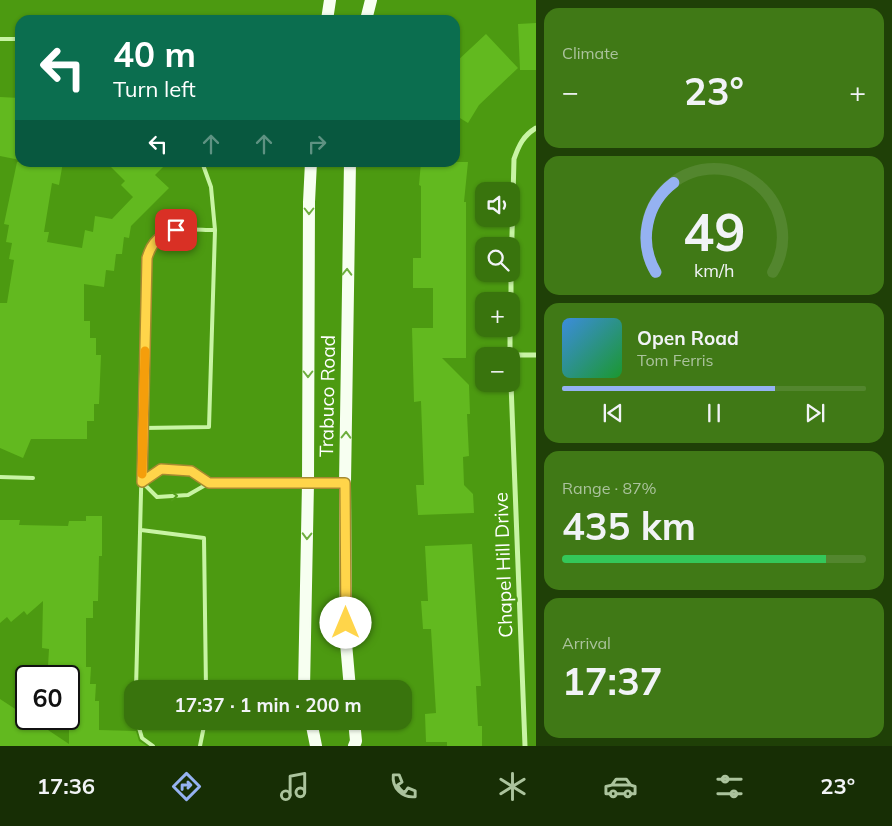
<!DOCTYPE html>
<html lang="en">
<head>
<meta charset="utf-8">
<style>
  :root { --surface:#39740d; --page:#407916; --text:#f1f3f6; --muted:#abc39d; --line:#53862e; --accent:#95b2f1 }
  body { margin:0; font-family:Mulish,sans-serif; background:var(--page); color:var(--text); height:100vh; display:flex; flex-direction:column; font-size:19px; white-space:nowrap }
  * { box-sizing:border-box; margin:0 }
  p { font-size:16px; color:var(--muted) }
  .icon { flex:none; width:28px; height:28px; fill:none; stroke:currentColor; stroke-width:2; stroke-linecap:round; stroke-linejoin:round }
  .map { position:relative; flex:1; overflow:hidden }
  .sheet { display:flex; flex-direction:column; gap:8px; padding:8px; background:#1f4007; width:356px }
  .sheet>* { flex:none }
  .guide { position:absolute; left:15px; top:15px; width:445px; height:152px; border-radius:15px; box-shadow:0 1px 4px #0004; background:#0b6e4f; color:#fff; overflow:hidden }
  .fabs { position:absolute; left:475px; top:182px; display:grid; gap:10px }
  .fabs a { display:grid; place-items:center; width:45px; height:45px; border-radius:10px; background:var(--surface); box-shadow:0 1px 4px #0004; font-size:25px }
  .speed { position:absolute; left:15px; top:665px; display:flex; gap:10px; font-size:25px; font-weight:700; text-align:center }
  .speed>* { display:grid; place-content:center; width:65px; height:65px; border-radius:50%; background:var(--surface); box-shadow:0 1px 4px #0004; line-height:1 }
  .speed .limit { border:2px solid #111; border-radius:8px; background:#fff; color:#111 }
  .pin { position:absolute; display:grid; place-items:center; width:42px; height:42px; color:#fff; margin:-21px; border-radius:10px; box-shadow:0 2px 8px #0006 }
  .me { position:absolute; width:55px; margin:-28px; rotate:0deg; stroke-linejoin:round; filter:drop-shadow(0 0 4px #0008) }
  .turn { display:flex; align-items:center; gap:18px; height:105px; padding:0 15px; font-size:22px }
  .turn .icon { width:65px; height:65px; stroke-width:2.5 }
  .turn b { display:block; font-size:35px; line-height:42px }
  .lanes { display:flex; align-items:center; height:48px; padding:0 15px; background:#0003; justify-content:center; gap:25px; direction:ltr }
  .lanes .off { opacity:.35 }
  .big { font-size:38px; font-weight:700; line-height:1.1 }
  .sheet .tile { flex:1; display:flex; flex-direction:column; justify-content:center; gap:8px; min-width:0; padding:0 18px; border-radius:15px; background:var(--page) }
  .sheet .dial { align-items:center; gap:0 }
  .dial svg { height:130px; overflow:visible; fill:none; stroke:var(--line); stroke-width:7; stroke-linecap:round; text-anchor:middle }
  .dial text { fill:var(--text); stroke:none }
  .song { display:flex; align-items:center; gap:15px }
  .cover { width:60px; height:60px; border-radius:8px; background:linear-gradient(135deg,hsl(210 70% 55%),hsl(130 70% 35%)) }
  .played { height:5px; border-radius:2px; background:linear-gradient(90deg,var(--accent) 70%,var(--line) 70%) }
  .keys { display:flex; justify-content:space-around; direction:ltr }
  .heat { display:flex; justify-content:space-between; align-items:center; font-size:28px; direction:ltr }
  .charge { height:8px; border-radius:4px; background:linear-gradient(90deg,#34c759 87%,var(--line) 0) }
  .trip { position:absolute; left:124px; top:680px; width:288px; height:50px; border-radius:15px; background:var(--surface); box-shadow:0 1px 4px #0004; font-weight:700; line-height:50px; text-align:center }
  .menu { display:flex; height:80px; justify-content:space-around; align-items:center; background:#172e05; color:var(--muted) }
  .menu .icon { width:35px; height:35px }
  .menu .on { color:var(--accent) }
  .menu b { font-size:22px; color:var(--text) }
  main { display:flex; flex:1; min-height:0 }
  .map>svg:first-child { display:block }
  .building { fill:#62b91f }
  .lines { fill:none; stroke-linecap:round; stroke-linejoin:round }
  .lane { stroke:#c8f4a4; stroke-width:4 }
  .street { stroke:#c8f4a4; stroke-width:5 }
  .primary { stroke:#f7fff1; stroke-width:12 }
  .oneway { stroke:#6eae3e }
  .oneway2 { stroke:#529e18 }
  .route-casing { stroke:#a68a30; stroke-width:12 }
  .route { stroke:#ffd54a; stroke-width:9 }
  .slow { stroke:#f59e0b; stroke-width:9 }
  .labels { text-anchor:middle; dominant-baseline:central; stroke-width:5; stroke-linejoin:round; paint-order:stroke }
  .street-label { font-size:19px; fill:#fff; stroke:#4c9a11 }
</style>
</head>
<body>
<main>
<div class="map">
<svg width="536" height="746" viewBox="0 0 536 746">
  <rect width="100%" height="100%" fill="#4c9a11"/>
  <path class="building" d="M 536,23 L 536,70 L 520,70 L 518,24 Z
    M 486,34 L 518,68 L 479,105 L 468,123 L 455,115 L 455,63 Z
    M 0,97 L 20,98 L 20,160 L 0,156 Z
    M 17,162 L 63,162 L 59,185 L 52,183 L 44,232 L 49,232 L 47,242 L 82,248 L 85,230 L 93,232 L 95,216 L 112,219 L 133,197 L 121,185 L 125,181 L 106,162 L 168,162 L 155,175 L 169,188 L 131,226 L 129,238 L 124,237 L 122,254 L 116,254 L 114,271 L 106,270 L 104,287 L 84,284 L 84,321 L 90,321 L 90,338 L 96,338 L 96,355 L 101,355 L 99,404 L 94,404 L 94,421 L 87,421 L 87,439 L 31,439 L 23,458 L 0,448 L 0,303 L 7,303 L 14,260 L 9,259 L 12,243 L 6,242 L 9,225 L 4,224 Z
    M 421,162 L 468,162 L 464,202 L 466,202 L 466,358 L 442,358 L 469,385 L 470,414 L 467,414 L 469,456 L 463,457 L 464,485 L 473,494 L 474,513 L 418,515 L 416,485 L 424,485 L 421,401 L 414,402 L 412,328 L 433,328 L 433,288 L 413,288 L 413,258 L 421,258 L 421,186 L 419,185 Z
    M 86,516 L 102,516 L 102,556 L 99,556 L 98,601 L 93,601 L 93,618 L 86,618 L 86,667 L 91,667 L 90,684 L 96,684 L 95,701 L 99,701 L 99,730 L 136,731 L 139,741 L 147,746 L 0,746 L 0,699 L 26,716 L 26,719 L 33,720 L 69,744 L 69,676 L 53,676 L 53,666 L 48,666 L 49,649 L 42,648 L 43,601 L 27,615 L 24,611 L 11,622 L 7,617 L 0,623 L 0,520 L 20,520 L 19,525 L 68,526 L 69,521 L 86,521 Z
    M 472,544 L 481,686 L 476,686 L 478,726 L 482,726 L 482,746 L 447,746 L 447,742 L 426,742 L 425,714 L 436,713 L 431,629 L 423,629 L 421,601 L 428,601 L 425,546 Z"/>
  <g class="lines">
    <path class="lane" d="M 0,39 L 20,39
      M 143,428 L 209,427 L 215,230 L 211,187 L 202,162
      M 0,477 L 33,478
      M 209,483 L 191,471 L 161,469 L 142,482 L 157,497 L 188,495 L 209,483 L 343,483
      M 141,530 L 204,538 L 206,689
      M 136,689 L 147,258 C 158,223 185,230 215,230
      M 137,721 L 142,738 L 153,746
      M 200,746 L 205,721"/>
    <path class="street" d="M 511,272 L 514,159 C 519,145 523,136 536,128
      M 511,301 L 511,274
      M 510,355 L 536,355
      M 510,356 L 510,329
      M 511,384 L 525,746"/>
    <path class="primary" d="M 327,20 L 330,0
      M 366,20 L 371,0
      M 350,162 L 345,483 L 346,643 L 350,689
      M 304,689 L 308,483 L 309,202 L 311,162
      M 311,721 L 316,746
      M 354,746 L 356,741 L 354,721"/>
  </g>
  <defs><path id="oneway-chevron" d="M-2-3.5L2.5 0L-2 3.5" fill="none" stroke-width="1.6" stroke-linecap="round" stroke-linejoin="round" transform="scale(1.25)"/></defs>
  <g class="oneway">
    <use href="#oneway-chevron" transform="translate(309 211) rotate(90)"/>
    <use href="#oneway-chevron" transform="translate(347 272) rotate(-89)"/>
    <use href="#oneway-chevron" transform="translate(308 374) rotate(90)"/>
    <use href="#oneway-chevron" transform="translate(346 435) rotate(-89)"/>
    <use href="#oneway-chevron" transform="translate(307 536) rotate(91)"/>
  </g>
  <use class="oneway2" href="#oneway-chevron" transform="translate(174 496) rotate(-4)"/>
  <g class="lines">
    <g class="route-casing">
      <path id="route" d="M 176,230 C 160,235 152,241 147,258 L 142,482 L 161,469 L 191,471 L 209,483 L 345,483 L 346,623"/>
    </g>
    <use href="#route" class="route"/>
    <path class="slow" d="M 142,474 L 145,351"/>
  </g>
  <g class="labels">
    <g class="street-label">
      <text transform="translate(327 396) rotate(-89)">Trabuco Road</text>
      <text transform="translate(503 565) rotate(-92)">Chapel Hill Drive</text>
    </g>
  </g>
</svg>
<div class="fabs">
<a><svg class="icon" aria-label="sound" viewBox="0 0 24 24"><path d="M4 9h4l5-4v14l-5-4H4zM17 9q2 3 0 6"/></svg></a>
<a><svg class="icon" aria-label="search" viewBox="0 0 24 24"><circle cx="10" cy="10" r="6"/><path d="M15 15l6 6"/></svg></a>
<a>+</a>
<a>−</a>
</div>
<div class="speed"><div class="limit">60</div></div>
<div class="pin" style="left:176px;top:230px;background:#d93025"><svg class="icon" aria-label="arrive" viewBox="0 0 24 24"><path d="M6 21V4h12l-3 4 3 4H6"/></svg></div>
<svg class="me" style="left:346px;top:623px" viewBox="-20 -20 40 40"><circle r="19" fill="#fff"/><path d="M0-13L10 11 0 6-10 11z" fill="#ffd54a"/></svg>
<div class="trip">17:37 · 1 min · 200 m</div>
<div class="guide">
<div class="turn"><svg class="icon" aria-label="left" viewBox="0 0 24 24"><path d="M17 20v-9H6M10 6l-5 5 5 5"/></svg><div><b>40 m</b>Turn left</div></div>
<div class="lanes"><svg class="icon" aria-label="left" viewBox="0 0 24 24"><path d="M17 20v-9H6M10 6l-5 5 5 5"/></svg><svg class="icon off" aria-label="ahead" viewBox="0 0 24 24"><path d="M12 20V5M6 11l6-6 6 6"/></svg><svg class="icon off" aria-label="ahead" viewBox="0 0 24 24"><path d="M12 20V5M6 11l6-6 6 6"/></svg><svg class="icon off" aria-label="right" viewBox="0 0 24 24"><path d="M7 20v-9h11M14 6l5 5-5 5"/></svg></div>
</div>
</div>
<section class="sheet">
<div class="tile"><p>Climate</p>
<div class="heat"><a>−</a><b class="big">23°</b><a>+</a></div>
</div>
<div class="tile dial"><svg viewBox="0 0 100 80">
<path d="M14 69A42 42 0 1 1 86 69"/>
<path d="M14 69A42 42 0 0 1 25 14" stroke="#95b2f1"/>
<text x="50" y="56" font-size="32" font-weight="700">49</text>
<text x="50" y="72" font-size="11">km/h</text>
</svg></div>
<div class="tile">
<div class="song"><i class="cover"></i><div><b>Open Road</b><p>Tom Ferris</p></div></div>
<div class="played"></div>
<div class="keys"><svg class="icon" aria-label="previous" viewBox="0 0 24 24"><path d="M18 5L8 12l10 7zM5 5v14"/></svg><svg class="icon" aria-label="pause" viewBox="0 0 24 24"><path d="M8 5v14M16 5v14"/></svg><svg class="icon" aria-label="next" viewBox="0 0 24 24"><path d="M6 5l10 7-10 7zM19 5v14"/></svg></div>
</div>
<div class="tile"><p>Range · 87%</p><b class="big">435 km</b><div class="charge"></div></div>
<div class="tile"><p>Arrival</p><b class="big">17:37</b></div>
</section>
</main>
<nav class="menu">
<b>17:36</b>
<svg class="icon on" aria-label="directions" viewBox="0 0 24 24"><path d="M12 3l9 9-9 9-9-9zM9 14v-3h6M13 9l2 2-2 2"/></svg>
<svg class="icon" aria-label="music" viewBox="0 0 24 24"><path d="M9 18V5l10-2v13"/><circle cx="6" cy="18" r="3"/><circle cx="16" cy="16" r="3"/></svg>
<svg class="icon" aria-label="phone" viewBox="0 0 24 24"><path d="M5 4h4l2 5-3 2q2 4 5 5l2-3 5 2v4C11 20 4 13 5 4z"/></svg>
<svg class="icon" aria-label="climate" viewBox="0 0 24 24"><path d="M12 3v18M4 7l16 10M4 17L20 7"/></svg>
<svg class="icon" aria-label="car" viewBox="0 0 24 24"><path d="M5 17H2v-5l4-1 3-4h7l3 4 3 1v5h-3M9 17h6M6 11h13"/><circle cx="7" cy="17" r="2"/><circle cx="17" cy="17" r="2"/></svg>
<svg class="icon" aria-label="filters" viewBox="0 0 24 24"><path d="M4 7h16M4 17h16"/><circle cx="9" cy="7" r="2"/><circle cx="15" cy="17" r="2"/></svg>
<b>23°</b>
</nav>
</body>
</html>
